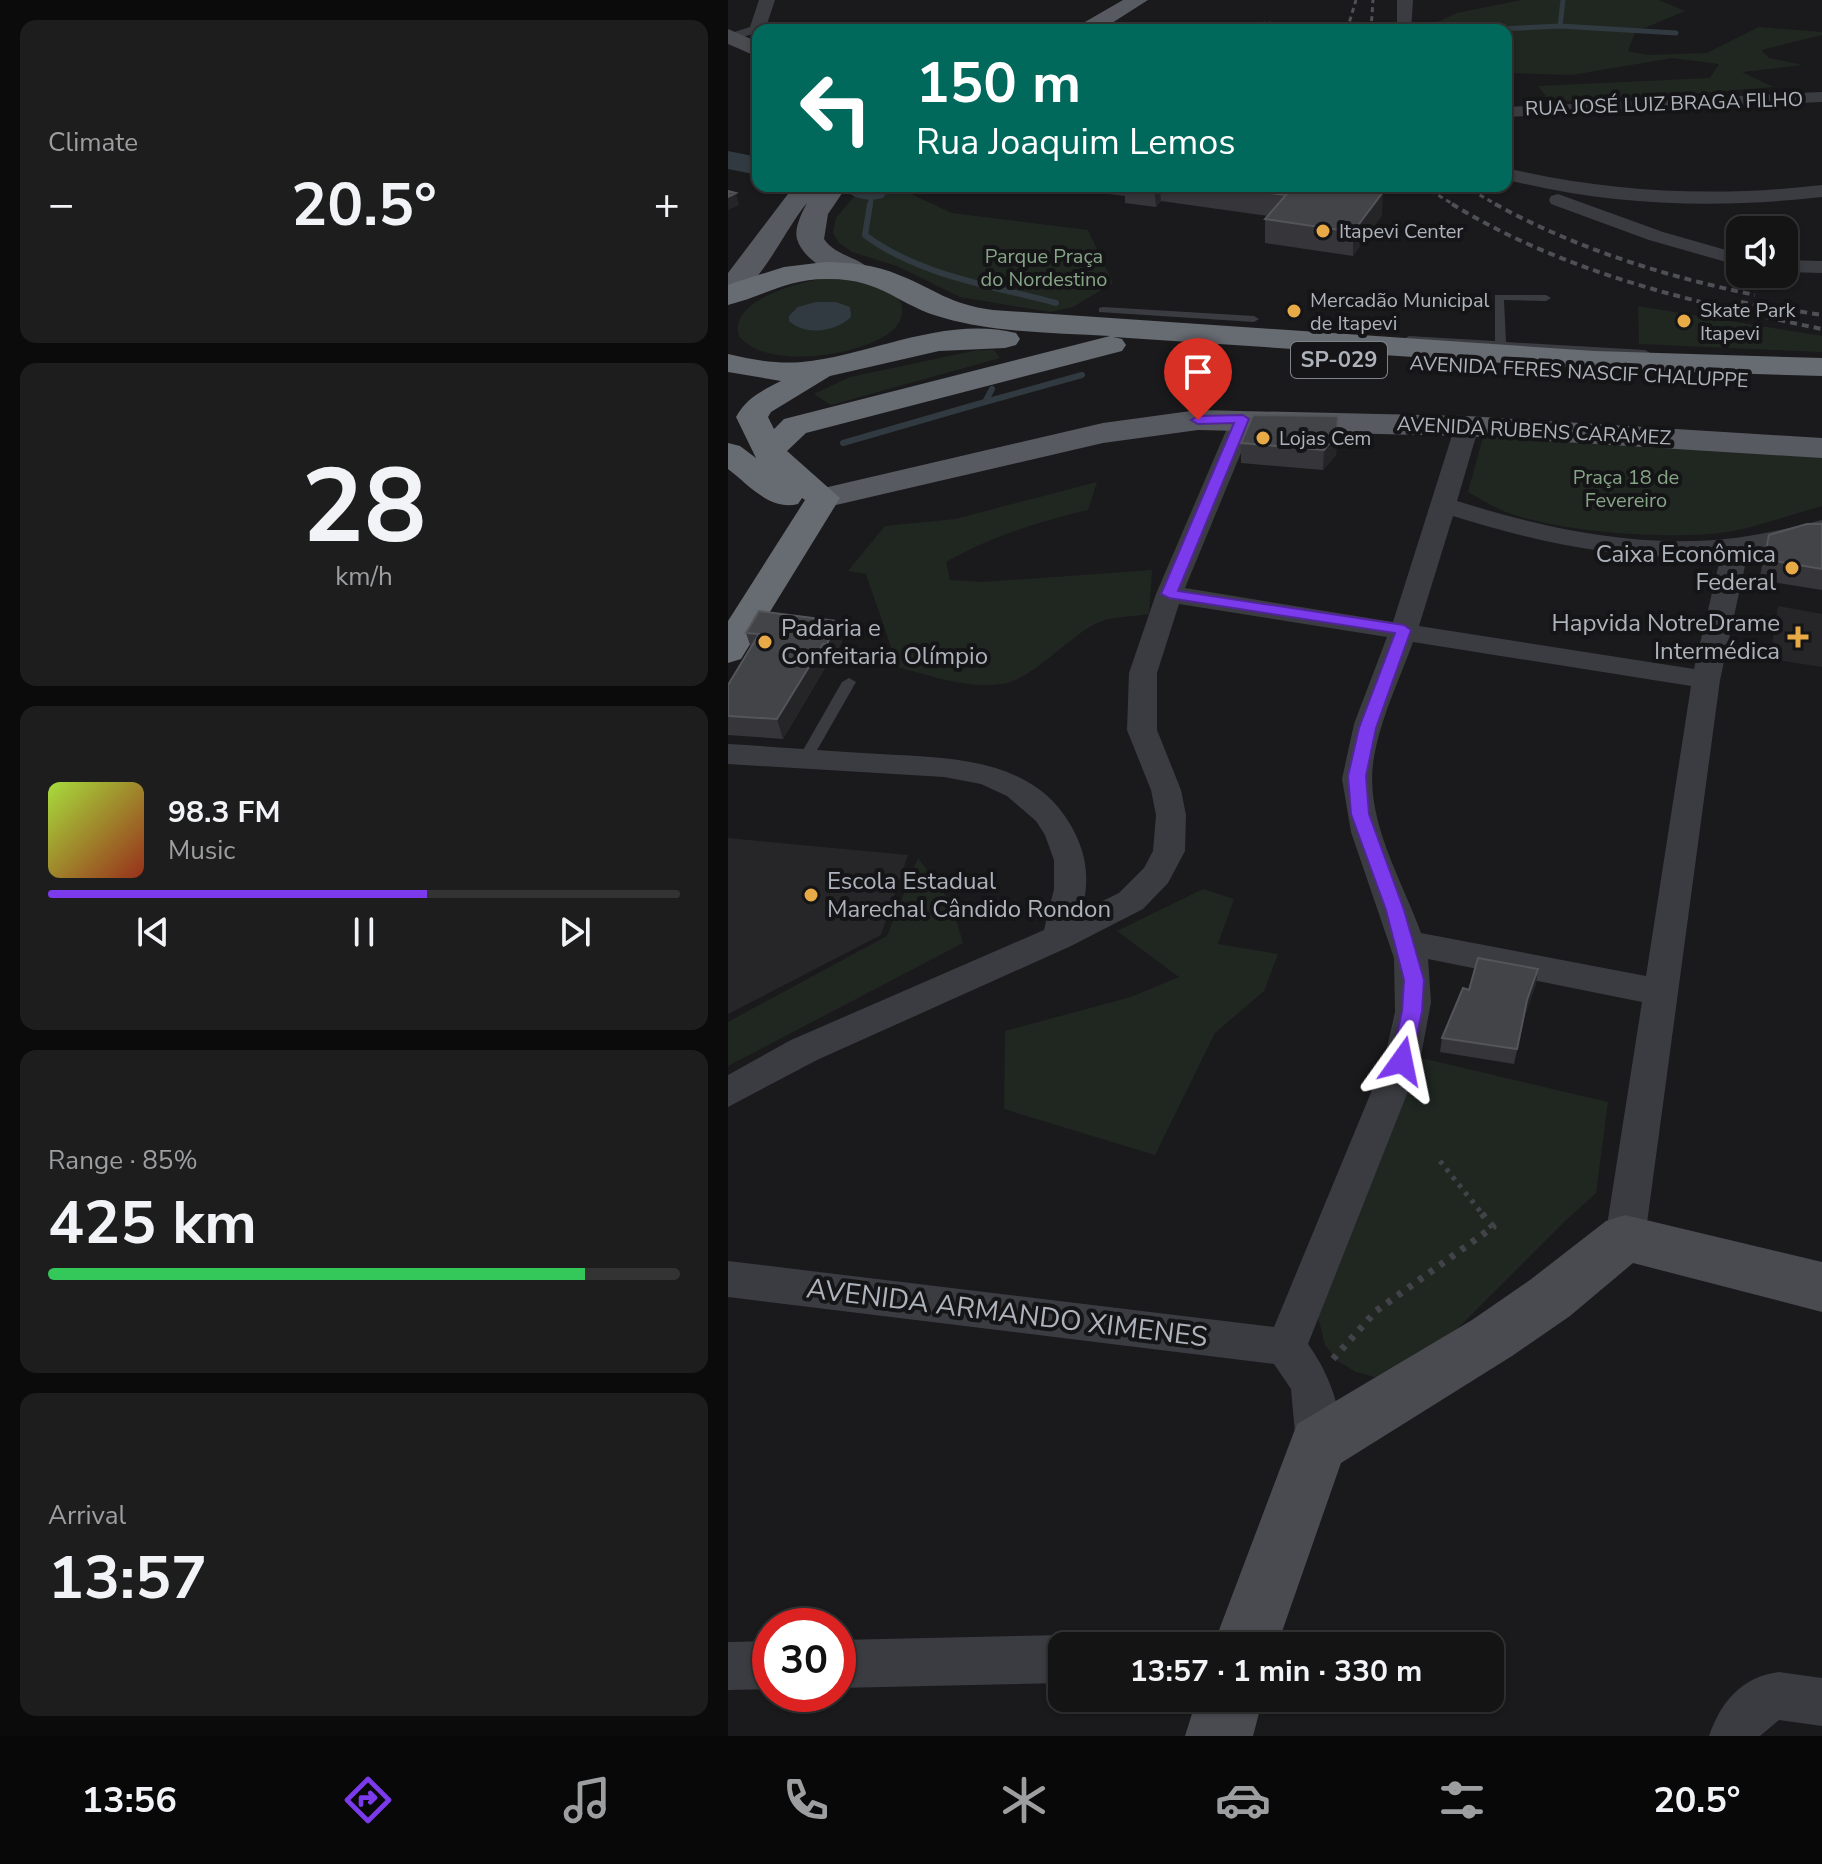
<!DOCTYPE html>
<html lang="en">
<head>
<meta charset="utf-8">
<style>
  :root { --surface:#141415; --page:#1d1d1e; --text:#f1f3f6; --muted:#9d9ea0; --line:#333334; --accent:#7c3aed }
  body { margin:0; font-family:"Nunito Sans",sans-serif; background:var(--page); color:var(--text); height:100vh; display:flex; flex-direction:column; font-size:30px; white-space:nowrap }
  * { box-sizing:border-box; margin:0 }
  p { font-size:26px; color:var(--muted) }
  .icon { flex:none; width:44px; height:44px; fill:none; stroke:currentColor; stroke-width:2; stroke-linecap:round; stroke-linejoin:round }
  .map { position:relative; flex:1; overflow:hidden }
  .sheet { display:flex; flex-direction:column; gap:20px; padding:20px; background:#0b0b0c; width:728px }
  .sheet>* { flex:none }
  .top-card { position:absolute; left:24px; top:24px; width:760px; height:168px; border-radius:16px; box-shadow:0 2px 6px #0004,0 0 0 2px var(--line); background:#00695c; color:#fff; overflow:hidden }
  .controls { position:absolute; left:998px; top:216px; display:grid; gap:16px }
  .controls a { display:grid; place-items:center; width:72px; height:72px; border-radius:16px; background:var(--surface); box-shadow:0 2px 6px #0004,0 0 0 2px var(--line); font-size:40px }
  .speed { position:absolute; left:24px; top:1608px; display:flex; gap:16px; font-size:40px; font-weight:700; text-align:center }
  .speed>* { display:grid; place-content:center; width:104px; height:104px; border-radius:50%; background:var(--surface); box-shadow:0 2px 6px #0004,0 0 0 2px var(--line); line-height:1 }
  .speed .limit { border:12px solid #d22; background:#fff; color:#111 }
  .pin { position:absolute; display:grid; place-items:center; width:68px; height:68px; color:#fff; margin:-82px -34px; border-radius:50% 50% 50% 0; rotate:-45deg; box-shadow:0 0 8px #0007 }
  .pin .icon { rotate:45deg }
  .me { position:absolute; width:88px; margin:-44px; rotate:12deg; stroke-linejoin:round; filter:drop-shadow(0 0 6px #0008) }
  .turn { display:flex; align-items:center; gap:28px; height:168px; padding:0 32px; font-size:36px }
  .turn .icon { width:104px; height:104px; stroke-width:2.5 }
  .turn b { display:block; font-size:56px; line-height:68px }
  .big { font-size:60px; font-weight:700; line-height:1.1 }
  .sheet .card { flex:1; display:flex; flex-direction:column; justify-content:center; gap:12px; min-width:0; padding:0 28px; border-radius:16px; background:var(--page) }
  .sheet .dial { align-items:center; gap:0 }
  .dial b { font-size:104px; line-height:1 }
  .song { display:flex; align-items:center; gap:24px }
  .cover { width:96px; height:96px; border-radius:12px; background:linear-gradient(135deg,hsl(80 70% 55%),hsl(10 70% 35%)) }
  .played { height:8px; border-radius:4px; background:linear-gradient(90deg,var(--accent) 60%,var(--line) 60%) }
  .keys { display:flex; justify-content:space-around; direction:ltr }
  .heat { display:flex; justify-content:space-between; align-items:center; font-size:44px; direction:ltr }
  .charge { height:12px; border-radius:6px; background:linear-gradient(90deg,#34c759 85%,var(--line) 0) }
  .trip { position:absolute; left:320px; top:1632px; width:456px; height:80px; border-radius:16px; background:var(--surface); box-shadow:0 2px 6px #0004,0 0 0 2px var(--line); font-weight:700; line-height:80px; text-align:center }
  .menu { display:flex; height:128px; justify-content:space-around; align-items:center; background:#080808; color:var(--muted) }
  .menu .icon { width:56px; height:56px }
  .menu .on { color:var(--accent) }
  .menu b { font-size:36px; color:var(--text) }
  main { display:flex; flex:1; min-height:0 }
  .map>svg:first-child { display:block }
  .built { fill:#262629 }
  .green { fill:#202721 }
  .water { fill:#303a40 }
  .lines { fill:none; stroke-linecap:round; stroke-linejoin:round }
  .stream-far1 { stroke:#303a40; stroke-width:5 }
  .stream { stroke:#303a40; stroke-width:6 }
  .river { fill:#303a40; fill-rule:evenodd }
  .path-far2 { stroke:#414348; stroke-width:3; stroke-dasharray:2 3; stroke-linecap:butt }
  .path-far1 { stroke:#414348; stroke-width:5; stroke-dasharray:4 6; stroke-linecap:butt }
  .path { stroke:#414348; stroke-width:7; stroke-dasharray:5 8; stroke-linecap:butt }
  .lane { fill:#3b3c41; fill-rule:evenodd }
  .street { fill:#3b3c41; fill-rule:evenodd }
  .secondary { fill:#494b51; fill-rule:evenodd }
  .primary { fill:#575a60; fill-rule:evenodd }
  .highway { fill:#676b72; fill-rule:evenodd }
  .rail-far1 { stroke:#4e5056; stroke-width:3; stroke-dasharray:5 4; stroke-linecap:butt }
  .rail { stroke:#4e5056; stroke-width:4; stroke-dasharray:7 5; stroke-linecap:butt }
  .wall { fill:#36363a }
  .shaded-wall { fill:#252528 }
  .building { fill:#434448; stroke:#53555a; stroke-width:2 }
  .route { fill:#7c3aed; stroke:#51269a; stroke-width:2 }
  .poi-dot { fill:#e8aa46; stroke:#151517; stroke-width:3 }
  .labels { text-anchor:middle; dominant-baseline:central; stroke-width:8; stroke-linejoin:round; paint-order:stroke }
  .far-street-label { font-size:20px; fill:#adb2bb; stroke:#151517 }
  .far-poi-label { font-size:20px; fill:#adb2bb; stroke:#151517; text-anchor:start }
  .far-park-label { font-size:20px; fill:#86a486; stroke:#151517 }
  .shield { fill:#151517; stroke:#7f838a; stroke-width:2 }
  .shield-label { font-size:22px; font-weight:bold; fill:#adb2bb }
  .poi-label { font-size:24px; fill:#adb2bb; stroke:#151517; text-anchor:end }
  .near-street-label { font-size:28px; fill:#adb2bb; stroke:#151517 }
</style>
</head>
<body>
<main>
<section class="sheet">
<div class="card"><p>Climate</p>
<div class="heat"><a>−</a><b class="big">20.5°</b><a>+</a></div>
</div>
<div class="card dial"><b>28</b><p>km/h</p></div>
<div class="card">
<div class="song"><i class="cover"></i><div><b>98.3 FM</b><p>Music</p></div></div>
<div class="played"></div>
<div class="keys"><svg class="icon" aria-label="previous" viewBox="0 0 24 24"><path d="M18 5L8 12l10 7zM5 5v14"/></svg><svg class="icon" aria-label="pause" viewBox="0 0 24 24"><path d="M8 5v14M16 5v14"/></svg><svg class="icon" aria-label="next" viewBox="0 0 24 24"><path d="M6 5l10 7-10 7zM19 5v14"/></svg></div>
</div>
<div class="card"><p>Range · 85%</p><b class="big">425 km</b><div class="charge"></div></div>
<div class="card"><p>Arrival</p><b class="big">13:57</b></div>
</section>
<div class="map">
<svg width="1094" height="1736" viewBox="0 0 1094 1736">
  <rect width="100%" height="100%" fill="#1a1a1c"/>
  <path class="built" d="M 1050,606 L 1094,614 L 1094,667 L 1042,659 Z
    M 0,838 L 180,855 L 153,935 L 0,1014 Z"/>
  <path class="green" d="M 794,0 L 931,0 L 957,11 L 907,32 L 900,51 L 920,55 L 979,53 L 1031,27 L 1094,32 L 1094,35 L 1033,50 L 1041,58 L 1075,65 L 1014,72 L 1045,87 L 856,103 L 819,98 L 810,86 L 982,78 L 991,64 L 944,58 L 844,75 L 778,73 L 778,30 L 692,30 L 729,13 Z
    M 135,186 L 162,186 L 160,190 L 183,194 L 224,213 L 360,230 L 385,283 L 345,307 L 322,312 L 232,297 L 169,266 L 124,252 L 111,243 L 105,233 L 108,218 Z
    M 93,279 C 114,279 169,279 174,307 C 175,315 172,323 166,329 C 138,356 37,371 11,336 C 0,300 73,282 93,279 Z
    M 910,306 L 1094,336 L 1094,352 L 911,344 Z
    M 250,350 L 266,350 L 272,358 L 103,405 L 86,394 L 122,377 Z
    M 755,437 L 1094,456 L 1094,506 C 1063,514 1031,527 999,532 C 940,540 828,533 773,510 C 762,505 751,498 740,492 Z
    M 369,482 L 360,510 C 309,522 264,536 218,562 L 222,580 L 255,582 L 424,570 L 421,614 C 405,617 381,616 367,624 C 338,639 305,679 274,684 C 239,689 203,676 170,667 L 138,574 L 120,571 L 157,526 L 227,519 Z
    M 190,858 L 223,903 L 235,943 L 0,1066 L 0,1022 L 159,936 Z
    M 475,889 L 506,899 L 490,944 L 550,954 L 536,991 L 487,1033 L 427,1155 L 276,1109 L 277,1031 L 403,997 L 451,977 L 389,931 Z
    M 689,1057 L 880,1102 L 868,1193 L 835,1223 L 690,1368 L 650,1378 L 628,1372 L 610,1361 L 597,1345 L 590,1317 Z"/>
  <path class="water" d="M 88,302 L 108,302 L 122,307 L 123,317 C 108,332 77,336 61,321 L 61,316 L 70,307 Z"/>
  <g class="lines">
    <path class="stream-far1" d="M 835,0 L 832,26 L 948,33
      M 750,30 L 832,26
      M 142,206 L 144,192 L 151,186"/>
    <path class="stream" d="M 142,204 L 137,235 C 189,275 265,286 328,303
      M 257,402 L 354,375
      M 115,443 L 257,402 L 264,389"/>
    <path class="river" d="M 0,151 L 30,157 L 30,175 L 0,169 Z
      M 114,186 L 155,186 L 159,192 L 155,198 C 140,202 123,199 114,186 Z"/>
    <path class="path-far2" d="M 406,27 L 546,23"/>
    <path class="path-far1" d="M 712,1161 L 752,1211"/>
    <path class="path" d="M 605,1359 L 648,1311 L 765,1227 L 750,1209"/>
    <path class="lane" d="M 767,295 L 818,295 L 823,298 L 818,301 L 776,300 L 778,342 L 917,350 L 922,353 L 917,356 L 681,342 L 676,339 L 681,336 L 767,341 Z
      M 375,307 L 526,316 L 531,319 L 526,322 L 371,312 L 371,308 Z
      M 121,678 L 128,682 L 84,759 L 77,764 L 72,762 L 70,759 L 114,682 Z"/>
    <path class="street" d="M 31,0 L 47,0 L 37,30 L 0,42 L 0,34 L 22,27 Z
      M 669,0 L 685,0 L 683,30 L 671,30 L 669,27 Z
      M 1094,92 L 1094,102 L 778,117 L 778,107 Z
      M 787,170 C 890,193 990,197 1094,185 L 1094,197 C 988,209 884,206 780,180 L 778,176 Z
      M 830,194 L 935,232 L 1012,254 L 1012,266 L 921,240 L 823,204 L 821,200 L 823,196 Z
      M 1056,260 L 1094,261 L 1094,273 L 1056,272 Z
      M 515,412 L 523,414 L 527,419 L 457,588 L 665,622 L 727,426 L 731,421 L 747,421 L 751,426 L 729,501 C 815,528 906,548 997,539 C 1030,536 1062,528 1094,520 L 1094,536 L 1020,552 L 992,680 L 917,1238 L 911,1250 L 897,1255 L 883,1250 L 877,1238 L 914,1002 L 700,959 L 703,1002 L 692,1061 L 580,1344 C 602,1375 622,1421 605,1459 L 590,1465 L 575,1459 L 568,1444 L 563,1389 L 546,1364 L 0,1297 L 0,1261 L 546,1327 L 656,1061 L 667,1012 L 666,958 L 623,832 L 614,779 L 626,724 L 659,637 L 451,604 L 429,673 L 429,730 L 453,790 L 458,815 L 457,851 L 440,883 L 415,909 L 343,946 L 89,1060 L 0,1107 L 0,1075 L 63,1040 L 316,930 L 326,889 L 326,860 L 317,835 L 308,821 L 279,796 L 253,784 L 216,777 L 0,764 L 0,744 C 51,747 101,751 152,754 C 220,758 303,757 342,824 C 359,853 362,878 354,911 L 391,893 L 416,868 L 425,851 L 428,815 L 423,790 L 399,730 L 401,673 L 428,594 L 503,419 L 507,414 ZM 725,516 C 811,543 903,563 993,555 L 966,669 L 691,626 ZM 685,642 L 963,686 L 918,976 L 693,933 C 674,880 638,822 645,764 C 651,721 671,681 685,642 Z
      M 334,1635 L 351,1642 L 352,1646 L 334,1646 L 334,1683 L 110,1688 L 110,1640 Z
      M 42,1641 L 42,1689 L 0,1690 L 0,1642 Z
      M 1051,1672 L 1094,1678 L 1094,1726 L 1051,1720 L 1032,1736 L 981,1736 C 993,1702 1013,1677 1051,1672 Z"/>
    <path class="secondary" d="M 0,29 L 30,42 L 30,57 L 0,44 Z
      M 897,1215 L 1094,1262 L 1094,1312 L 905,1263 L 842,1316 L 784,1356 L 613,1463 L 549,1646 L 485,1646 L 569,1424 L 744,1320 L 802,1280 L 878,1221 Z
      M 469,1698 L 535,1698 L 525,1736 L 457,1736 Z"/>
    <path class="primary" d="M 395,0 L 420,0 L 373,30 L 343,30 Z
      M 66,186 L 119,186 L 100,214 L 96,239 C 108,257 134,257 145,273 L 141,279 C 118,285 76,263 69,239 C 66,227 74,213 79,203 C 58,227 30,292 0,300 L 0,273 Z
      M 470,410 L 739,416 L 1094,438 L 1094,458 L 739,436 L 470,430 L 375,443 L 95,508 L 83,505 L 78,498 L 83,491 L 375,423 Z"/>
    <path class="highway" d="M 97,262 C 122,262 148,265 171,275 C 209,290 220,304 265,310 L 867,351 L 1094,358 L 1094,376 L 867,369 L 385,337 L 394,339 L 398,345 L 394,351 L 78,433 L 59,451 L 112,498 L 13,659 L 0,663 L 0,621 L 77,500 L 74,498 L 70,504 C 42,511 21,485 0,469 L 0,443 L 12,446 L 28,458 L 8,417 C 19,397 34,391 53,381 L 0,372 L 0,354 C 25,360 48,364 74,362 C 143,355 217,315 288,333 L 292,339 L 288,345 L 277,348 L 211,351 L 102,376 L 43,412 L 40,417 L 46,429 L 56,419 L 382,336 C 327,333 269,333 216,318 C 170,306 156,279 101,279 C 61,278 36,296 0,305 L 0,285 L 8,282 L 56,267 Z"/>
    <path class="rail-far1" d="M 619,30 L 628,0
      M 643,30 L 645,0
      M 695,186 L 728,206
      M 736,186 L 771,206"/>
    <path class="rail" d="M 724,204 C 836,273 967,303 1094,329
      M 767,204 C 849,249 936,276 1027,295
      M 1013,302 L 1094,315"/>
  </g>
  <path class="wall" d="M 316,186 L 637,186 L 636,188 L 654,215 L 625,256 L 537,243 L 537,219 L 540,216 L 433,201 L 428,207 L 397,203 L 397,196 Z
    M 610,416 L 608,455 L 595,470 L 513,463 L 513,443 Z
    M 1094,524 L 1094,590 L 1031,580 L 1041,535 Z
    M 18,633 L 114,641 L 104,664 L 100,663 L 55,739 L 0,735 L 0,685 L 23,648 Z
    M 810,969 L 808,984 L 797,1015 L 786,1064 L 712,1052 L 714,1038 Z"/>
  <path class="shaded-wall" d="M 426,186 L 432,186 L 433,201 L 428,207 Z
    M 655,192 L 654,215 L 625,256 L 625,232 Z
    M 8,193 L 11,205 L 0,210 L 0,197 Z
    M 609,434 L 608,455 L 595,470 L 596,450 Z
    M 109,621 L 114,641 L 104,664 L 99,644 Z
    M 95,644 L 100,663 L 55,739 L 49,719 Z
    M 810,969 L 808,984 L 797,1015 L 786,1064 L 799,1000 Z"/>
  <path class="building" d="M 489,186 L 623,186 L 655,192 L 625,232 L 537,219 L 558,195 Z
    M 0,191 L 8,193 L 0,197 Z
    M 525,415 L 610,416 L 609,434 L 596,450 L 513,443 Z
    M 1079,524 L 1094,524 L 1094,569 L 1036,559 L 1041,535 Z
    M 31,611 L 109,621 L 99,644 L 95,644 L 49,719 L 0,716 L 0,685 L 31,634 L 18,633 Z
    M 750,958 L 810,969 L 799,1000 L 789,1049 L 714,1038 L 735,988 L 741,990 Z"/>
  <path class="route" d="M 515,415 L 521,419 L 450,591 L 676,625 L 683,630 L 648,728 L 638,776 L 641,814 L 676,910 L 696,980 L 694,1011 L 684,1061 L 681,1066 L 666,1066 L 663,1061 L 674,1011 L 676,980 L 658,910 L 623,814 L 620,776 L 631,728 L 667,633 L 441,598 L 433,594 L 506,423 L 470,424 L 463,420 L 470,416 Z"/>
  <g class="poi-dot">
    <circle cx="595" cy="231" r="8"/>
    <circle cx="566" cy="311" r="8"/>
    <circle cx="956" cy="321" r="8"/>
    <circle cx="535" cy="438" r="8"/>
    <circle cx="1064" cy="568" r="8"/>
    <path d="M1066 625h8v8h8v8h-8v8h-8v-8h-8v-8h8z"/>
    <circle cx="37" cy="642" r="8"/>
    <circle cx="83" cy="895" r="8"/>
  </g>
  <g class="labels">
    <g class="far-street-label">
      <text transform="translate(936 104) rotate(-2)">RUA JOSÉ LUIZ BRAGA FILHO</text>
      <text transform="translate(851 372) rotate(3)">AVENIDA FERES NASCIF CHALUPPE</text>
      <text transform="translate(806 431) rotate(3)">AVENIDA RUBENS CARAMEZ</text>
    </g>
    <g class="far-poi-label">
      <text x="611" y="231">Itapevi Center</text>
      <text x="582" y="300">Mercadão Municipal<tspan x="582" dy="23">de Itapevi</tspan></text>
      <text x="972" y="310">Skate Park<tspan x="972" dy="23">Itapevi</tspan></text>
      <text x="551" y="438">Lojas Cem</text>
    </g>
    <g class="far-park-label">
      <text x="316" y="256">Parque Praça<tspan x="316" dy="23">do Nordestino</tspan></text>
      <text x="898" y="477">Praça 18 de<tspan x="898" dy="23">Fevereiro</tspan></text>
    </g>
    <rect class="shield" x="563" y="342" width="96" height="36" rx="6"/>
    <g class="shield-label">
      <text x="611" y="360">SP-029</text>
    </g>
    <g class="poi-label">
      <text x="1048" y="554">Caixa Econômica<tspan x="1048" dy="28">Federal</tspan></text>
      <text x="1052" y="623">Hapvida NotreDrame<tspan x="1052" dy="28">Intermédica</tspan></text>
      <text x="53" y="628" text-anchor="start">Padaria e<tspan x="53" dy="28">Confeitaria Olímpio</tspan></text>
      <text x="99" y="881" text-anchor="start">Escola Estadual<tspan x="99" dy="28">Marechal Cândido Rondon</tspan></text>
    </g>
    <g class="near-street-label">
      <text transform="translate(279 1313) rotate(7)">AVENIDA ARMANDO XIMENES</text>
    </g>
  </g>
</svg>
<div class="controls">
<a><svg class="icon" aria-label="sound" viewBox="0 0 24 24"><path d="M4 9h4l5-4v14l-5-4H4zM17 9q2 3 0 6"/></svg></a>
</div>
<div class="speed"><div class="limit">30</div></div>
<div class="pin" style="left:470px;top:420px;background:#d93025"><svg class="icon" aria-label="arrive" viewBox="0 0 24 24"><path d="M6 21V4h12l-3 4 3 4H6"/></svg></div>
<svg class="me" style="left:674px;top:1061px" viewBox="-20 -20 40 40"><path d="M0-17L14 15 0 8-14 15z" fill="#7c3aed" stroke="#fff" stroke-width="4"/></svg>
<div class="trip">13:57 · 1 min · 330 m</div>
<div class="top-card">
<div class="turn"><svg class="icon" aria-label="left" viewBox="0 0 24 24"><path d="M17 20v-9H6M10 6l-5 5 5 5"/></svg><div><b>150 m</b>Rua Joaquim Lemos</div></div>
</div>
</div>
</main>
<nav class="menu">
<b>13:56</b>
<svg class="icon on" aria-label="directions" viewBox="0 0 24 24"><path d="M12 3l9 9-9 9-9-9zM9 14v-3h6M13 9l2 2-2 2"/></svg>
<svg class="icon" aria-label="music" viewBox="0 0 24 24"><path d="M9 18V5l10-2v13"/><circle cx="6" cy="18" r="3"/><circle cx="16" cy="16" r="3"/></svg>
<svg class="icon" aria-label="phone" viewBox="0 0 24 24"><path d="M5 4h4l2 5-3 2q2 4 5 5l2-3 5 2v4C11 20 4 13 5 4z"/></svg>
<svg class="icon" aria-label="climate" viewBox="0 0 24 24"><path d="M12 3v18M4 7l16 10M4 17L20 7"/></svg>
<svg class="icon" aria-label="car" viewBox="0 0 24 24"><path d="M5 17H2v-5l4-1 3-4h7l3 4 3 1v5h-3M9 17h6M6 11h13"/><circle cx="7" cy="17" r="2"/><circle cx="17" cy="17" r="2"/></svg>
<svg class="icon" aria-label="filters" viewBox="0 0 24 24"><path d="M4 7h16M4 17h16"/><circle cx="9" cy="7" r="2"/><circle cx="15" cy="17" r="2"/></svg>
<b>20.5°</b>
</nav>
</body>
</html>
